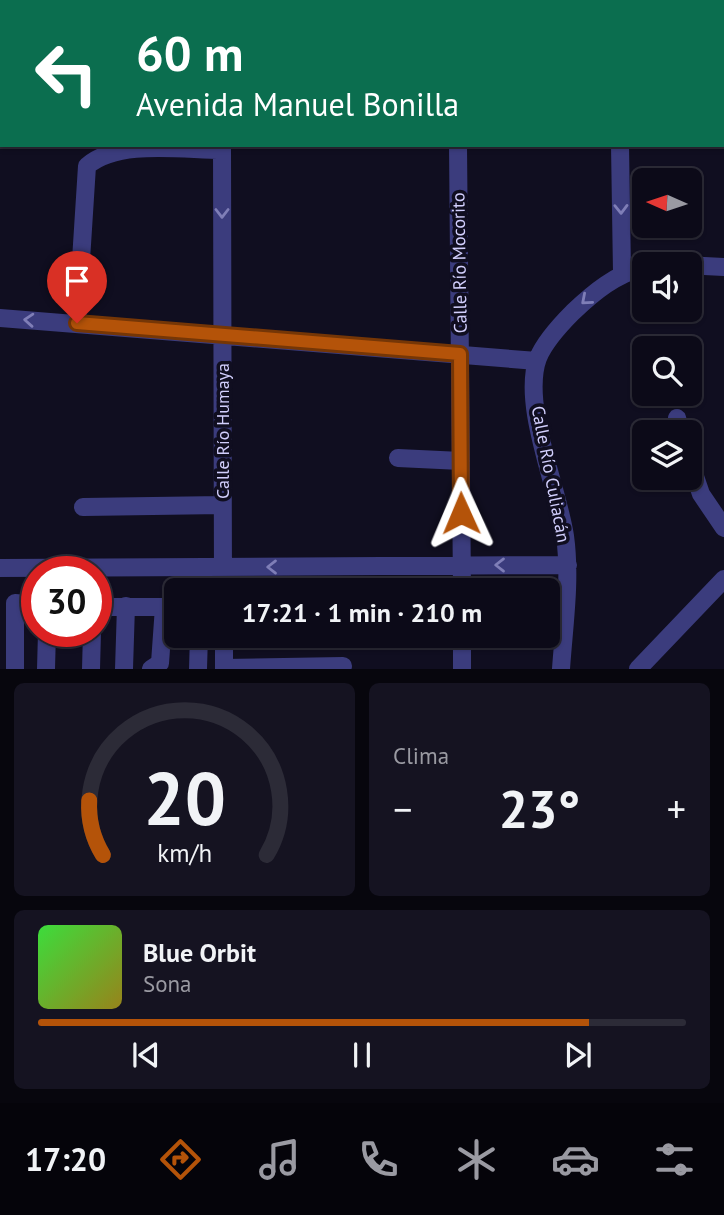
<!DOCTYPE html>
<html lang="es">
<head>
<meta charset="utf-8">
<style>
  :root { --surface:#0c0a18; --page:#151321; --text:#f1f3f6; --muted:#9a9aa2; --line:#2c2b37; --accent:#b45309 }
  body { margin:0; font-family:"PT Sans",sans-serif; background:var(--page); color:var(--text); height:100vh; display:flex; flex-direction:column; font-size:26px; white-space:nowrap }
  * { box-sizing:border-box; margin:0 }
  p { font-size:23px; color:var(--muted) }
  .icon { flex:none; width:38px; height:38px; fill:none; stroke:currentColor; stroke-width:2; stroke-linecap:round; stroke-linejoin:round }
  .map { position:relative; height:669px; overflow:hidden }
  .sheet { display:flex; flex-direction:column; gap:14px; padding:14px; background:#07060d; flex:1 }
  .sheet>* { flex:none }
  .guide { position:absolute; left:0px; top:0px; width:724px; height:147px; box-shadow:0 2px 5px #0004,0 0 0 2px var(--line); background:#0b6e4f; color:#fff; overflow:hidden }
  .needle { width:46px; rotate:273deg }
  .tools { position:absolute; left:632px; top:168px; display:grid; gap:14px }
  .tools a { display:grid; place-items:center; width:70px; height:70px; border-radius:10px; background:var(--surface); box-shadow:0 2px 5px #0004,0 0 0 2px var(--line); font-size:35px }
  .speed { position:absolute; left:21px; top:556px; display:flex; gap:14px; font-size:35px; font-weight:700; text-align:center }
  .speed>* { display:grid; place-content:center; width:91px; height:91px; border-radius:50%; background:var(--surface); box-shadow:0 2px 5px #0004,0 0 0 2px var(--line); line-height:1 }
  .speed .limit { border:10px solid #d22; background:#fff; color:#111 }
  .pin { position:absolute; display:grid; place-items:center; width:60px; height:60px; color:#fff; margin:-72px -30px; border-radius:50% 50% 50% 0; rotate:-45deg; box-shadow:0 0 7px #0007 }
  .pin .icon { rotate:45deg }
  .me { position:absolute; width:77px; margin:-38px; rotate:359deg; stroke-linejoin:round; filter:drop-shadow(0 0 5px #0008) }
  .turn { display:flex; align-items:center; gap:24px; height:147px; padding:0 21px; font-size:32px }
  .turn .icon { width:91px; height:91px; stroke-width:2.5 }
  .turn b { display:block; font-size:49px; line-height:60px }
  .big { font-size:52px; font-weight:700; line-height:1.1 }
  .sheet .widget { flex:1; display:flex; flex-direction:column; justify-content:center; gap:10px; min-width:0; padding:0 24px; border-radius:10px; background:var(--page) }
  .sheet .dial { align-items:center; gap:0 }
  .dial svg { height:182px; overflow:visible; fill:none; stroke:var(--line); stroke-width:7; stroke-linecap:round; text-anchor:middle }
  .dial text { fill:var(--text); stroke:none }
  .song { display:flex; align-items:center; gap:21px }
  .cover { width:84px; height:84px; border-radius:10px; background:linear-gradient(135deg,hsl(120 70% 55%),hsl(50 70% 35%)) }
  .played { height:7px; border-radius:4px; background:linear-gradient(90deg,var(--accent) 85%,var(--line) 85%) }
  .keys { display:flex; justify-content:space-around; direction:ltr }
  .heat { display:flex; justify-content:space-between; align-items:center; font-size:38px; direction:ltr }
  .sheet .tiles { flex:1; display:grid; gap:14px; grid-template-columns:1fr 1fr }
  .widget:last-child { grid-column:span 2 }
  .trip { position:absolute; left:164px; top:578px; width:396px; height:70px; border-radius:10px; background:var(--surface); box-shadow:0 2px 5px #0004,0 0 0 2px var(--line); font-weight:700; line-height:70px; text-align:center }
  .menu { display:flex; height:112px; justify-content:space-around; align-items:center; background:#05040a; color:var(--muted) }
  .menu .icon { width:49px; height:49px }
  .menu .selected { color:var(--accent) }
  .menu b { font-size:32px; color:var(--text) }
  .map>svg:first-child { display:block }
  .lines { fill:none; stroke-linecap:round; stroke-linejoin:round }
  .minor { stroke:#3b3c7d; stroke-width:18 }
  .oneway { stroke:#7f7eb7 }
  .route-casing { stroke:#753606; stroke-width:18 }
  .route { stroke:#b45309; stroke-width:12 }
  .labels { text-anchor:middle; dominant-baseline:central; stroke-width:7; stroke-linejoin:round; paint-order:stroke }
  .street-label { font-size:18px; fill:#d2cffd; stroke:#100e20 }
</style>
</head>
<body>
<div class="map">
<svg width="724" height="669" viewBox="0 0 724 669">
  <rect width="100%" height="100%" fill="#100e20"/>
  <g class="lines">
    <path class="minor" d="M 221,2 L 221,0
      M 456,2 L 456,0
      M 570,2 L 700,0
      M 0,8 L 2,8
      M 222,145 L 223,590
      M 458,145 L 462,590
      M 620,145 L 622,273
      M 665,264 L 724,267
      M 0,318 L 537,361
      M 77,323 L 87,166 C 118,139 183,150 222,150
      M 677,418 L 681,432
      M 398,458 L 461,461
      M 690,462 L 701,494 L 724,528
      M 83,507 L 222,505
      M 0,568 L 568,565
      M 96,607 L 177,607
      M 224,635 L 224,669
      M 462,635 L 462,669
      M 224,668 L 343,666
      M 15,669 L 15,603 L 37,605
      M 46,669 L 47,632
      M 91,669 L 92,632
      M 124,669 L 126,606
      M 151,669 L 160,663 L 164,607
      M 198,669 L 199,635
      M 561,669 C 564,625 571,580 565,536 C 558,488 521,404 538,358 C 545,341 560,325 573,312 C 594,292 616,274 644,267
      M 638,669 L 724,579"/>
  </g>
  <defs><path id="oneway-chevron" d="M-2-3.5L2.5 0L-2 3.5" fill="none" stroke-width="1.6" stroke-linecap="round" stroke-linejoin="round" transform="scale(1.75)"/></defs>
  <g class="oneway">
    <use href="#oneway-chevron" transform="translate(621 209) rotate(89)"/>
    <use href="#oneway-chevron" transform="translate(222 213) rotate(90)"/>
    <use href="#oneway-chevron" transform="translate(586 300) rotate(139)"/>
    <use href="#oneway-chevron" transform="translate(29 320) rotate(-176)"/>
    <use href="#oneway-chevron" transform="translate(500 565) rotate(180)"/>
    <use href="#oneway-chevron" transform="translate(272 567) rotate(180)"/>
  </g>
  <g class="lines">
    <g class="route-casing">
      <path id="route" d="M 77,323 L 460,354 L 461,513"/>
    </g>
    <use href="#route" class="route"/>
  </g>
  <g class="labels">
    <g class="street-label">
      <text transform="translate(459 263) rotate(-91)">Calle Río Mocorito</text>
      <text transform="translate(222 431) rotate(-90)">Calle Río Humaya</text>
      <text transform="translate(551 474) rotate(79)">Calle Río Culiacán</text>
    </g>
  </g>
</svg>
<div class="tools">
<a><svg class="needle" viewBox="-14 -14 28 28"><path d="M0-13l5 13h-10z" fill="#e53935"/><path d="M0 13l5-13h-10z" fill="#9a9aa2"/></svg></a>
<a><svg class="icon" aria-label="sound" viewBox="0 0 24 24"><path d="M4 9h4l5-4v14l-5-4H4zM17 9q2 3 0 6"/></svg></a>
<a><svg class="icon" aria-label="search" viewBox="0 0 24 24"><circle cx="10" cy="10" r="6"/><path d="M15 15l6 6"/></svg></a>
<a><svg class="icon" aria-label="layers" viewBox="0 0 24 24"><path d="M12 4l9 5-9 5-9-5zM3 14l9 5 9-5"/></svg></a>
</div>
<div class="speed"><div class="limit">30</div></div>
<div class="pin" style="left:77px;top:323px;background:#d93025"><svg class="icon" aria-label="arrive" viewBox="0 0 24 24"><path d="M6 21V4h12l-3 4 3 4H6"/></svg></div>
<svg class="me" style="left:461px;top:513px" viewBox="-20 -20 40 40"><path d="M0-17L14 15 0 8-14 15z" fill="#b45309" stroke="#fff" stroke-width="4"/></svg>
<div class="trip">17:21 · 1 min · 210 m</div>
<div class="guide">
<div class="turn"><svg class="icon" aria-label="left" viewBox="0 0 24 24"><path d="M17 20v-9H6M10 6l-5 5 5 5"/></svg><div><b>60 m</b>Avenida Manuel Bonilla</div></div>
</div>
</div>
<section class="sheet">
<div class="tiles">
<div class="widget dial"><svg viewBox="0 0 100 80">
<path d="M14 69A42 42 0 1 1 86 69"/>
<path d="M14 69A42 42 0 0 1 8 45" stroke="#b45309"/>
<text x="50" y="56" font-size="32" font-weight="700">20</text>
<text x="50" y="72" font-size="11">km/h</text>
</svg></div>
<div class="widget"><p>Clima</p>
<div class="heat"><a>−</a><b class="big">23°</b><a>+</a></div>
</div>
<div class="widget">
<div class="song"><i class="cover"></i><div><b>Blue Orbit</b><p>Sona</p></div></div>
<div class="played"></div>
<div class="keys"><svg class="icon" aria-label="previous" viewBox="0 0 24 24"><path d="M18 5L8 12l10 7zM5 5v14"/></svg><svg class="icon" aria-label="pause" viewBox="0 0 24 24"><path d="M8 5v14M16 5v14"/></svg><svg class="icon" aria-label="next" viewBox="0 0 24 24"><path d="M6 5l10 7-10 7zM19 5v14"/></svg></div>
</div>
</div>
</section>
<nav class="menu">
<b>17:20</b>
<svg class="icon selected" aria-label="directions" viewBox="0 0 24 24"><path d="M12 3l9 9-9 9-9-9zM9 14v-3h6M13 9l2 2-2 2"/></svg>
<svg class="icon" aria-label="music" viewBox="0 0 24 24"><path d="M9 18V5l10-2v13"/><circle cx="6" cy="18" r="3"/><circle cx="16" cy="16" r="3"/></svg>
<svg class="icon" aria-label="phone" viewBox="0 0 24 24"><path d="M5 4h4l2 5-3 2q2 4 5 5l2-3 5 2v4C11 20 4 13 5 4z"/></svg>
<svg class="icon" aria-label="climate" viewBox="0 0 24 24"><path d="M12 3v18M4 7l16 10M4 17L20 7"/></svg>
<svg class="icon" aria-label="car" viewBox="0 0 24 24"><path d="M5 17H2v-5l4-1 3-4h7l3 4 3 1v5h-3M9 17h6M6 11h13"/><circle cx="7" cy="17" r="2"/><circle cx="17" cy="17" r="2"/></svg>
<svg class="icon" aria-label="filters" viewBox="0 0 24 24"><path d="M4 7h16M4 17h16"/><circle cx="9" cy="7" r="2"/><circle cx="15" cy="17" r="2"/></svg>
</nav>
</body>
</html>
